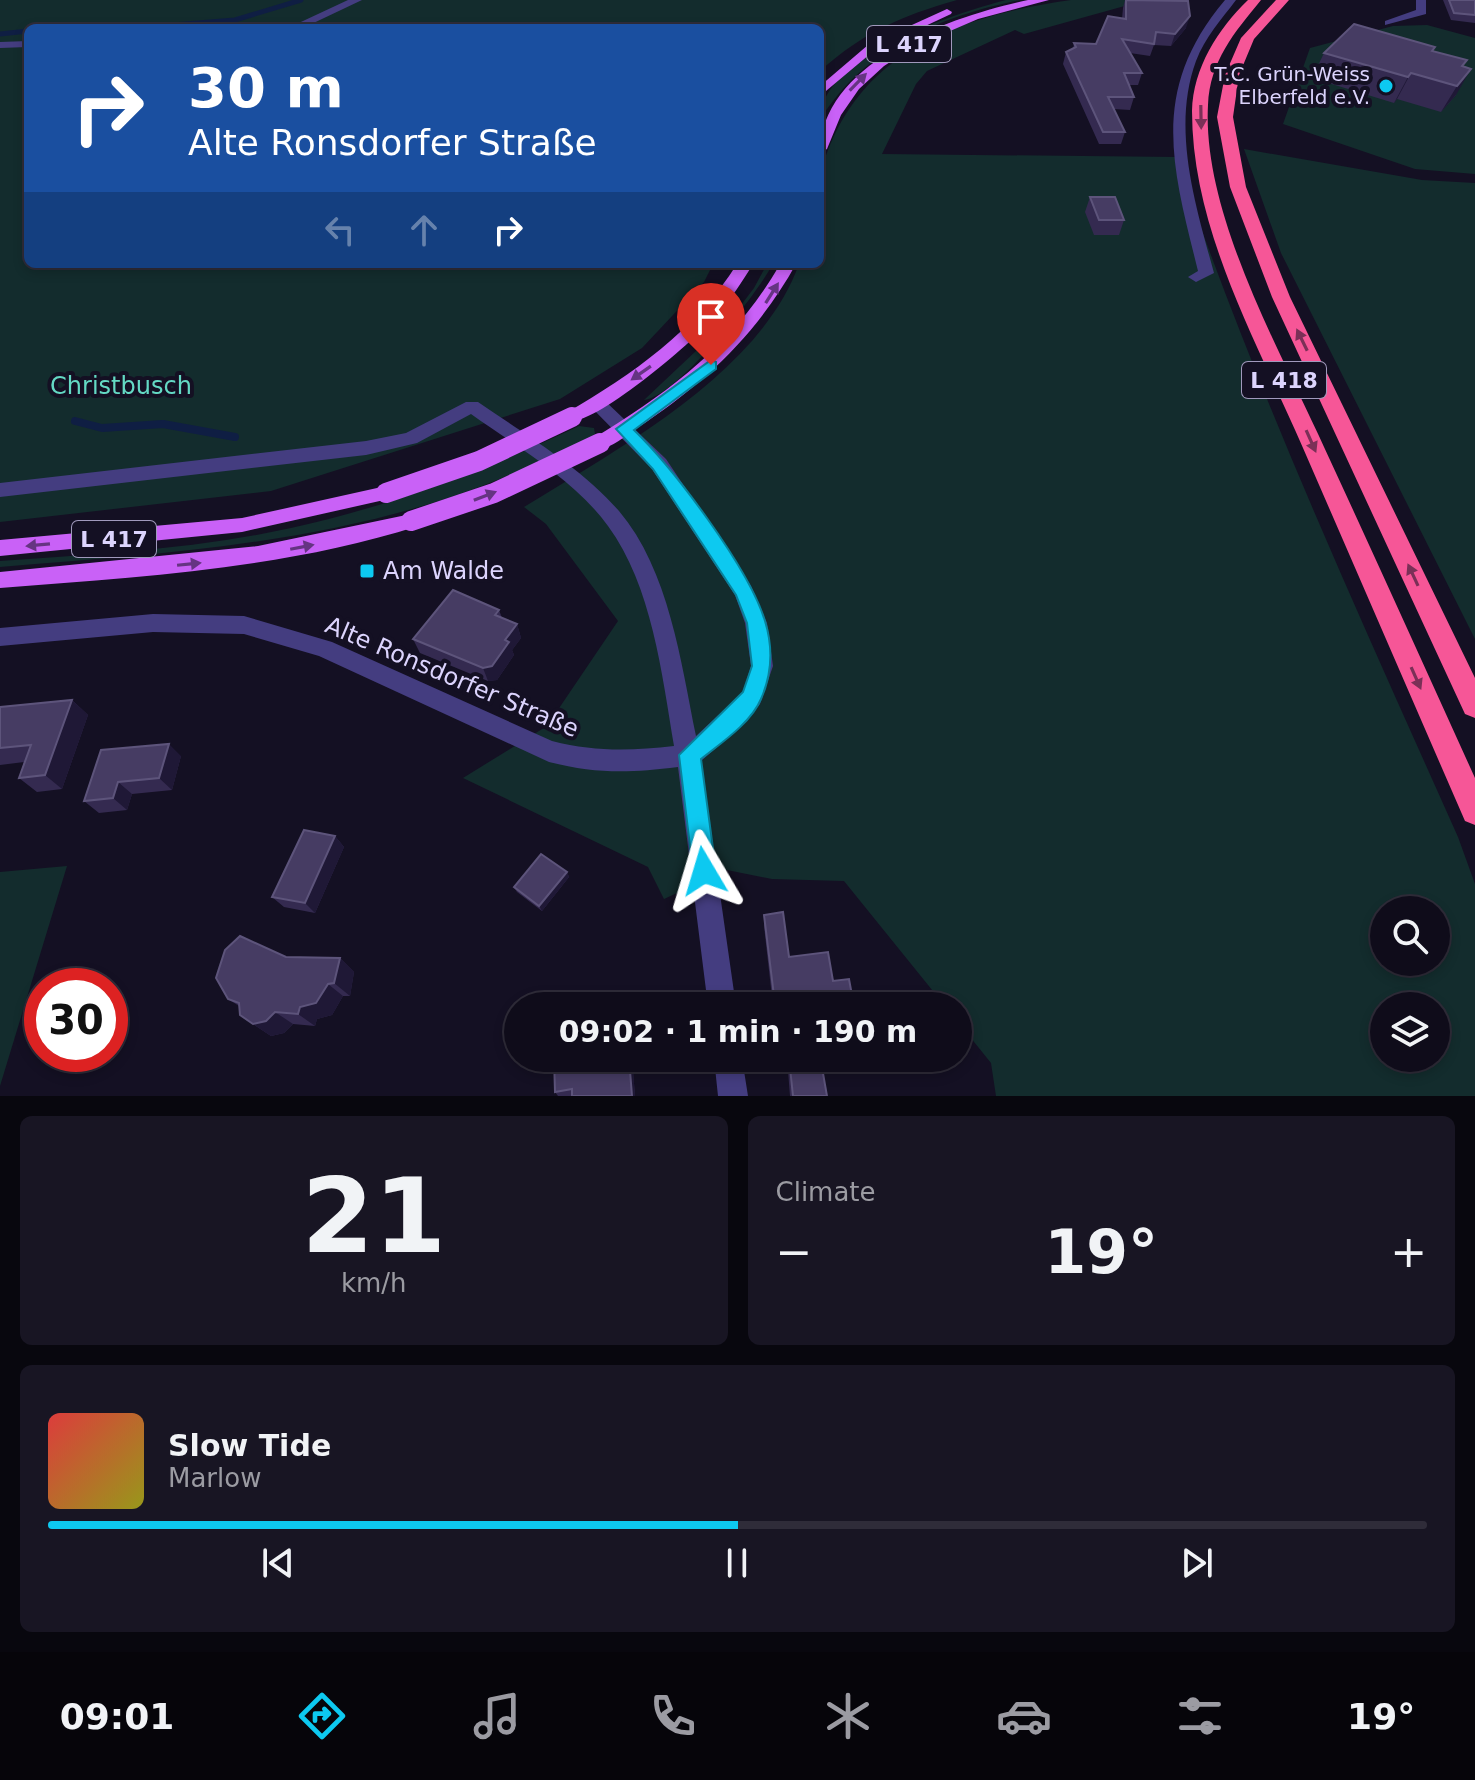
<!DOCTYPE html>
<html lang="en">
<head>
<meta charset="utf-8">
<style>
  :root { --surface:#0f0c1a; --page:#181523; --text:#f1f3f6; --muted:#9b9ba2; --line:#2f2c39; --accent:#0dc9f0 }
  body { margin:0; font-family:"DejaVu Sans",sans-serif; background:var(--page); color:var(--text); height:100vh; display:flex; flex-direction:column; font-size:30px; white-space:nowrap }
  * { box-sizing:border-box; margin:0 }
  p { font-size:26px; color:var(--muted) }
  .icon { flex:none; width:44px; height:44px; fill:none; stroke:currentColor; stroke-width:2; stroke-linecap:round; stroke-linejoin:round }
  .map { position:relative; height:1096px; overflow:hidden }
  .details { display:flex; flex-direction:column; gap:20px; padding:20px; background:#08070e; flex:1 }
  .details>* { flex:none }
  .guide { position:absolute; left:24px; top:24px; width:800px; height:244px; border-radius:12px; box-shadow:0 4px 12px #0003,0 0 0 2px var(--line); background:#1a4fa0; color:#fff; overflow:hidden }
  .fabs { position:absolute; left:1370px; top:896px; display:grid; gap:16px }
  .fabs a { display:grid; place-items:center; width:80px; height:80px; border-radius:50%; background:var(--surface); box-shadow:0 4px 12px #0003,0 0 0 2px var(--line); font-size:40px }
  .speed { position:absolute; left:24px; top:968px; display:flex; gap:16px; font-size:40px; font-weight:700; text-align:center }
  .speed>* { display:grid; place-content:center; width:104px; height:104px; border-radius:50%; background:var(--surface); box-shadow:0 4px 12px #0003,0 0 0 2px var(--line); line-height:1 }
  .speed .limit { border:12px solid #d22; background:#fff; color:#111 }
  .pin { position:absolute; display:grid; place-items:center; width:68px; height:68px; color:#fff; margin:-82px -34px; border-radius:50% 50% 50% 0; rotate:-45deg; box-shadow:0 0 8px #0007 }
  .pin .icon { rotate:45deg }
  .me { position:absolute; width:88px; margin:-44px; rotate:353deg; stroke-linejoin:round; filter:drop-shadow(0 0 6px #0008) }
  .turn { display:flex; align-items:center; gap:28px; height:168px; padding:0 32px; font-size:36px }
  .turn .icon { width:104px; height:104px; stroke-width:2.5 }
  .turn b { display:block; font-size:56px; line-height:68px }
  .lanes { display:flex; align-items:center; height:76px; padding:0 32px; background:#0003; justify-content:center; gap:40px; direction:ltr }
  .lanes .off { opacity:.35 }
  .big { font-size:60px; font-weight:600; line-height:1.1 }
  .details .tile { flex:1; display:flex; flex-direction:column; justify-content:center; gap:12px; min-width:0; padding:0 28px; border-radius:12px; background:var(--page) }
  .details .dial { align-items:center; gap:0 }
  .dial b { font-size:104px; line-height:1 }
  .song { display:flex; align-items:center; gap:24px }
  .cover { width:96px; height:96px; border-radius:12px; background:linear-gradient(135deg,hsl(0 70% 55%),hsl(60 70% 35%)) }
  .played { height:8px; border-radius:4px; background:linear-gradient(90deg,var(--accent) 50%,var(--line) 50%) }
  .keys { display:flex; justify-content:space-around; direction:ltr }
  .heat { display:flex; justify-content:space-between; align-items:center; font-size:44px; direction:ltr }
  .details .tiles { flex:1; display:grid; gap:20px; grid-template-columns:1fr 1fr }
  .tile:last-child { grid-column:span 2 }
  .trip { position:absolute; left:504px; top:992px; width:468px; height:80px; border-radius:40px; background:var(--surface); box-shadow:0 4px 12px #0003,0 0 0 2px var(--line); font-weight:600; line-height:80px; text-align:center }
  .tab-bar { display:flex; height:128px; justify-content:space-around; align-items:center; background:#06050a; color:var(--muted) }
  .tab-bar .icon { width:56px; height:56px }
  .tab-bar .current { color:var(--accent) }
  .tab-bar b { font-size:36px; color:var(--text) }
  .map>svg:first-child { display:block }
  .green { fill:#132c2d; fill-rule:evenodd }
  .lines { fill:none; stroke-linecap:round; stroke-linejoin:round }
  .stream-far1 { stroke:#0f1e43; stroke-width:5 }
  .stream { stroke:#0f1e43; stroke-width:8 }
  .street { fill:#443d80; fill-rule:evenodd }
  .primary { fill:#c961f7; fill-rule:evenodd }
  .highway { fill:#f65697; fill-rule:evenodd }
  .primary-bridge { stroke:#c961f7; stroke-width:20 }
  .wall { fill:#342a50 }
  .shaded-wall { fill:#1f1836 }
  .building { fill:#463c63; stroke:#5d547b; stroke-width:2 }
  .oneway { fill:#653482 }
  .oneway2 { fill:#7a3057 }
  .route { fill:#0dc9f0; stroke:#08839c; stroke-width:2 }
  .poi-dot { fill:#0dc9f0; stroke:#141023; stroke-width:3 }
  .labels { text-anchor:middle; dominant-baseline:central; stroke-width:8; stroke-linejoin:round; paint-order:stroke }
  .far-poi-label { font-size:20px; fill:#dcd4fd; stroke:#141023; text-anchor:end }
  .shield { fill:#141023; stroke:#a099bc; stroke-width:2 }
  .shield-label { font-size:22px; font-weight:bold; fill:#dcd4fd }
  .park-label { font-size:24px; fill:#64d9c4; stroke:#141023 }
  .poi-label { font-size:24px; fill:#dcd4fd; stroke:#141023; text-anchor:start }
  .street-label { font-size:24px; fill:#dcd4fd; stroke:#141023 }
</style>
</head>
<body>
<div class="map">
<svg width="1475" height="1096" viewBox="0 0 1475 1096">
  <rect width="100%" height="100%" fill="#141023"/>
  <path class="green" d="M 0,0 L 957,0 C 901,16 864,32 820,71 L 820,28 L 28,28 L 28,264 L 713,264 L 704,282 L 642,348 L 560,399 L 271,491 L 0,522 Z
    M 1006,0 L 1021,0 C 940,16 865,48 820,120 C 820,56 956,13 1006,0 Z
    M 1071,0 L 1162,0 L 1139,2 L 1024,34 L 1015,30 L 927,71 L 916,84 L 882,154 L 1176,157 C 1255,389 1358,613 1458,837 L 1475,884 L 1475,1096 L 996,1096 L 991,1063 L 958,1022 L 958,1006 L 945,1006 L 844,881 L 772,879 L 727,870 L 664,899 L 648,867 L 463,778 L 547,726 L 618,621 L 546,524 L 524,507 C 619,448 760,373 799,264 L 820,264 C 820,236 814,199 821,172 C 854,52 958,16 1071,0 ZM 1384,910 L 1436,910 L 1436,962 L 1384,962 ZM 1384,1006 L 1436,1006 L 1436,1058 L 1384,1058 Z
    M 1427,25 L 1475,38 L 1475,174 L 1415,169 L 1283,124 L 1310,48 L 1393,26 Z
    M 1244,149 L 1422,180 L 1475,183 L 1475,639 L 1281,253 Z
    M 767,264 L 773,264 C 755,296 679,395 644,400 L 732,317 L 754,288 Z
    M 579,426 L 594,428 L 595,434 C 570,453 536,464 507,476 C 346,543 172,553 0,567 L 0,561 C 97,554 196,549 291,528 C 391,506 486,470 579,426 Z
    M 67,866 L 0,1086 L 0,872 Z"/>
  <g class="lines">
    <path class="stream-far1" d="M 38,28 L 51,28
      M 136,28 L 235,20 L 301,0
      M 0,34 L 28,31"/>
    <path class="stream" d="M 75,421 L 102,428 L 163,424 L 235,437"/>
    <path class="street" d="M 348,0 L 362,0 L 303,28 L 288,28 Z
      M 1225,0 L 1236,0 C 1221,20 1205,37 1196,61 C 1171,129 1196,207 1214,273 L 1196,282 L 1188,277 L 1198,271 C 1172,166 1149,90 1225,0 Z
      M 1416,0 L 1426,0 L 1426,14 L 1385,25 L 1385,21 L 1416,10 Z
      M 28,41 L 28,47 L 0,48 L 0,42 Z
      M 597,397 L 603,399 L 666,459 L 751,586 L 767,623 L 773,666 L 760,704 L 732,734 L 701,761 L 736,1006 L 708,1006 L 678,767 C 629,773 597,774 549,762 L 319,656 L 244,634 L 153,632 L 0,646 L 0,628 L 153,614 L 244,616 L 332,642 L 552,741 C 595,752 631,751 674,746 C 662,674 652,586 608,526 C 574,479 517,447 471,414 L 417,443 L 366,455 L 0,497 L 0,483 L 366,441 L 406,433 L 466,402 L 478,402 C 526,435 581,467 619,511 C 669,570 681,662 696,736 L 743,692 L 751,666 L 745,623 L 735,595 L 652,469 L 591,407 L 588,403 Z
      M 714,1058 L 742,1058 L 748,1096 L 718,1096 Z"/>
    <path class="primary" d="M 1028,0 L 1049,0 L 978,19 L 913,47 L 884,66 L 859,89 L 841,115 L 827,149 L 820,153 C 820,61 955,15 1028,0 Z
      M 947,9 L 952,12 L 951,14 L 876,49 L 820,96 L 820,86 L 868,45 Z
      M 737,264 L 753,264 C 742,282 731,299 717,315 C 697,338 593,429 566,421 L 563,417 L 566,413 C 633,374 695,331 737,264 Z
      M 780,264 L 796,264 C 757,334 704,384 637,428 C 625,436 608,452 594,448 L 591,443 L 594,438 C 670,392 736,342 780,264 Z
      M 386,486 L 393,488 L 396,493 L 393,498 L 242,532 L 0,556 L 0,540 L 242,518 Z
      M 411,514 L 421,521 L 418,526 C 283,569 140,577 0,588 L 0,572 L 258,546 Z"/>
    <path class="highway" d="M 1248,0 L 1261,0 C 1234,33 1210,61 1208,105 C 1202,214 1280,350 1324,447 C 1375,557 1425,668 1475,778 L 1475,825 L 1465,821 C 1411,697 1357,572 1303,448 C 1257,342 1192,230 1192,111 C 1193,68 1218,29 1248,0 Z
      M 1276,0 L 1289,0 L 1254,39 L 1239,75 L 1233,117 L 1246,187 L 1290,297 L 1475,678 L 1475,718 L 1465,714 L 1272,297 L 1230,187 L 1217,117 L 1225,75 L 1241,38 Z"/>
    <path class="primary-bridge" d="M 386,493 L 479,461 L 572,417
      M 411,521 L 494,493 L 600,443"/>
  </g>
  <path class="wall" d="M 1125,0 L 1179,0 L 1186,28 L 1171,46 L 1154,45 L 1150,56 L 1130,53 L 1142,73 L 1138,85 L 1129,85 L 1134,97 L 1130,110 L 1114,109 L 1125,132 L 1121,144 L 1099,144 L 1063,64 L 1066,52 L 1073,49 L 1074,43 L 1096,44 L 1122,19 L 1123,8 Z
    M 1443,0 L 1475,0 L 1475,23 L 1451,20 Z
    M 1435,47 L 1433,51 L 1463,67 L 1456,95 L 1441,112 L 1397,99 L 1394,103 L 1312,78 L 1324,53 Z
    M 1090,197 L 1124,220 L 1119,235 L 1094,235 L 1085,212 Z
    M 499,610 L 502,618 L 517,624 L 521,638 L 512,650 L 514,655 L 497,680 L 488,681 L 420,653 L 413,639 Z
    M 72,700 L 88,715 L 62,789 L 37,792 L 19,778 L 24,762 L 0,765 L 0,707 Z
    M 101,750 L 181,756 L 172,790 L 132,794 L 127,810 L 99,813 L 84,801 Z
    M 335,836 L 344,847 L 315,913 L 284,907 L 272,897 Z
    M 567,872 L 569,877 L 542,911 L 517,892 L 514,887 Z
    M 764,915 L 789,957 L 833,981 L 854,1006 L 773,1006 L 764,926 Z
    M 286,957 L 340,958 L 354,972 L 350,996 L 343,996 L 332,1015 L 317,1019 L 315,1026 L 293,1024 L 284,1033 L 271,1036 L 253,1024 L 239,1006 L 228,999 Z
    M 632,1058 L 635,1096 L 558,1096 L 555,1092 Z
    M 695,1058 L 696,1064 L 663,1070 L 662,1066 Z
    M 787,1058 L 873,1058 L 871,1063 L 822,1070 L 827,1096 L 790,1096 Z"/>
  <path class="shaded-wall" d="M 1190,16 L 1186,28 L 1171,46 L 1175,34 Z
    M 1471,69 L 1456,95 L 1441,112 L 1457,86 Z
    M 1411,73 L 1397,99 L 1394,103 L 1408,77 Z
    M 517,624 L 521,638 L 512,650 L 514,655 L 497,680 L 488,681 L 483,668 Z
    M 72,700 L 88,715 L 62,789 L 45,775 Z
    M 169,744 L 181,756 L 172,790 L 159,778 Z
    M 118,782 L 132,794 L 127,810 L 113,798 Z
    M 335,836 L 344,847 L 315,913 L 305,903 Z
    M 567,872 L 569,877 L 542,911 L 539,906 Z
    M 340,958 L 354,972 L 350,996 L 334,983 Z
    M 328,984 L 343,996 L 332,1015 L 317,1019 L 315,1026 L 298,1014 L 300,1007 Z
    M 275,1012 L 293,1024 L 284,1033 L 271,1036 L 253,1024 Z
    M 629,1058 L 632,1058 L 635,1096 L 632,1096 Z"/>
  <path class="building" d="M 1126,0 L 1188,1 L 1190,16 L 1175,34 L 1156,32 L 1154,44 L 1122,39 L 1142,73 L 1124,73 L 1134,97 L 1108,97 L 1125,132 L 1103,132 L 1066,52 L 1076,47 L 1074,43 L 1096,44 L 1108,16 L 1126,19 Z
    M 1449,0 L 1475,0 L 1475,15 L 1454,13 Z
    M 1354,24 L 1435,47 L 1432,51 L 1467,60 L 1462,66 L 1471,69 L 1457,86 L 1411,73 L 1408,77 L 1324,53 Z
    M 1090,197 L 1115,197 L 1124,220 L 1099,220 Z
    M 453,590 L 499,610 L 495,615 L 517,624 L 505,640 L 509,642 L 492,666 L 483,668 L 413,639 Z
    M 72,700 L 45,775 L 19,778 L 31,745 L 0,748 L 0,707 Z
    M 169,744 L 159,778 L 118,782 L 113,798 L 84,801 L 101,750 Z
    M 304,830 L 335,836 L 305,903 L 272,897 Z
    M 541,854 L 567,872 L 539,906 L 514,887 Z
    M 783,912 L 789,957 L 828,952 L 833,981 L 849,979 L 854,1006 L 781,1006 L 781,1003 L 775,1004 L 764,915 Z
    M 240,936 L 286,957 L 340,958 L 334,983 L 328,984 L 316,1003 L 300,1007 L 298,1014 L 275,1012 L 266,1021 L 253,1024 L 240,1015 L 239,1003 L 228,999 L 216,978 L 225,950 Z
    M 554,1058 L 629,1058 L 632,1096 L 572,1096 L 572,1089 L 555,1092 Z
    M 661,1058 L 695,1058 L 695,1060 L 662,1066 Z
    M 789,1058 L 851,1058 L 821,1062 L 827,1096 L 793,1096 Z"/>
  <defs><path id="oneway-solid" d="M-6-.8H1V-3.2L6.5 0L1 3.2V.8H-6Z" transform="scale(2)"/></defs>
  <g class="oneway">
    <use href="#oneway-solid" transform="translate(858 82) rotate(-46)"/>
    <use href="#oneway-solid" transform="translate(772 293) rotate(-58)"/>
    <use href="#oneway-solid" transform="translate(641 373) rotate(145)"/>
    <use href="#oneway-solid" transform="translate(485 496) rotate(-21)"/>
    <use href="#oneway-solid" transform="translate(38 545) rotate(175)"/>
    <use href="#oneway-solid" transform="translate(302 547) rotate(-11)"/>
    <use href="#oneway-solid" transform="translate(189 564) rotate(-6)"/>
  </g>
  <g class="oneway2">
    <use href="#oneway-solid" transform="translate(1201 117) rotate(89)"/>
    <use href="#oneway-solid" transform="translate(1302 340) rotate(-116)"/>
    <use href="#oneway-solid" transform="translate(1311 441) rotate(66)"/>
    <use href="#oneway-solid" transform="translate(1413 575) rotate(-115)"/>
    <use href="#oneway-solid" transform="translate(1416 678) rotate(66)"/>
  </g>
  <path class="route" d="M 711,360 L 716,362 L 716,369 L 634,430 C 674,469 749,568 765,621 C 773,647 772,674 761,699 C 751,723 721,743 701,759 L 716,871 L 713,879 L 704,882 L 696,879 L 693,871 L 679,755 L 743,692 L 752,666 L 747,623 L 736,595 L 653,469 L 616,429 Z"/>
  <g class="poi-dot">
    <circle cx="1386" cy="86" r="8"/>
    <rect x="359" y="563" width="16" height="16" rx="4"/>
  </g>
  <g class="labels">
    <g class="far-poi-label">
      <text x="1370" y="74">T.C. Grün-Weiss<tspan x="1370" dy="23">Elberfeld e.V.</tspan></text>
    </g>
    <g class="shield">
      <rect x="867" y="26" width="84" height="36" rx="6"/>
      <rect x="1242" y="362" width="84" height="36" rx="6"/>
      <rect x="72" y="521" width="84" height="36" rx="6"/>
    </g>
    <g class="shield-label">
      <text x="909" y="44">L 417</text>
      <text x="1284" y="380">L 418</text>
      <text x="114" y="539">L 417</text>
    </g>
    <g class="park-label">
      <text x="121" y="386">Christbusch</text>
    </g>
    <g class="poi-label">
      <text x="383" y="571">Am Walde</text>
    </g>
    <g class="street-label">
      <text transform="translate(452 677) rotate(23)">Alte Ronsdorfer Straße</text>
    </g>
  </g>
</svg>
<div class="fabs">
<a><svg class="icon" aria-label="search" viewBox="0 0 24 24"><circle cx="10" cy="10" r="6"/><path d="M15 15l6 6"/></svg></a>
<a><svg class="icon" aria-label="layers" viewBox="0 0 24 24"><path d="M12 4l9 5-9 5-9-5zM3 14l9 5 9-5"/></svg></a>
</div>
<div class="speed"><div class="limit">30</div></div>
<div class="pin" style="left:711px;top:365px;background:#d93025"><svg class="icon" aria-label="arrive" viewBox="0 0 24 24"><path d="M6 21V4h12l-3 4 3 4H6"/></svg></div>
<svg class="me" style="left:704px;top:871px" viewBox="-20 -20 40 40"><path d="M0-17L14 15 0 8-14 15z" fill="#0dc9f0" stroke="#fff" stroke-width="4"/></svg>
<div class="trip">09:02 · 1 min · 190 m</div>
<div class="guide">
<div class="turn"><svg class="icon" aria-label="right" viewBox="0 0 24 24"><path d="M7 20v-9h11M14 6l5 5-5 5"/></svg><div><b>30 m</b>Alte Ronsdorfer Straße</div></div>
<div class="lanes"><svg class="icon off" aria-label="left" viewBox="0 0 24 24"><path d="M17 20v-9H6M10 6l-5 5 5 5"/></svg><svg class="icon off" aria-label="ahead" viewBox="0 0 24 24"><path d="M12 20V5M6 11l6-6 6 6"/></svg><svg class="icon" aria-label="right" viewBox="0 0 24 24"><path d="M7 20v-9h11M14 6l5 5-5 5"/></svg></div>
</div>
</div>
<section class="details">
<div class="tiles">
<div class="tile dial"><b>21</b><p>km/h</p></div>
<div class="tile"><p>Climate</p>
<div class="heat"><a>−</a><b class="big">19°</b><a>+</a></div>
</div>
<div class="tile">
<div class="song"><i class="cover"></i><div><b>Slow Tide</b><p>Marlow</p></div></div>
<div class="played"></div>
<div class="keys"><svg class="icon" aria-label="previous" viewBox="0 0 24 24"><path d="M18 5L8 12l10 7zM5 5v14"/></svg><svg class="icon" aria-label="pause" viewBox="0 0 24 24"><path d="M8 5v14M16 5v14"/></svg><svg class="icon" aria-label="next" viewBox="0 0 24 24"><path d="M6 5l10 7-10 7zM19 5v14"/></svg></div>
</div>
</div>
</section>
<nav class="tab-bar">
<b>09:01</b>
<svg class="icon current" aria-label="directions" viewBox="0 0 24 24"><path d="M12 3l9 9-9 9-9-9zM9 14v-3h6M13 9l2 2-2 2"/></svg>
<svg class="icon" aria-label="music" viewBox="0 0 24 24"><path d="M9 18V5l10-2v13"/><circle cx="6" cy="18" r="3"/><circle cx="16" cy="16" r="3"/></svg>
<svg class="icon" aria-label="phone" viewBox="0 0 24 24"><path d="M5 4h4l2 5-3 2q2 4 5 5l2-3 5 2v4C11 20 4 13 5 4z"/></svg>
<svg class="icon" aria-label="climate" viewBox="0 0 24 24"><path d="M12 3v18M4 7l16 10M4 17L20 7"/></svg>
<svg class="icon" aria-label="car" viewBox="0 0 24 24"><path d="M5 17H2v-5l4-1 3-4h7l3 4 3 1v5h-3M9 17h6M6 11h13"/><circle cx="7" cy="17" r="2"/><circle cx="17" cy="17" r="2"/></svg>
<svg class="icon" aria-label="filters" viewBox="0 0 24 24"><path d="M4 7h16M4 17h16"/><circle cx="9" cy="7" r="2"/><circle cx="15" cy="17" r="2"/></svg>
<b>19°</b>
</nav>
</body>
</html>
